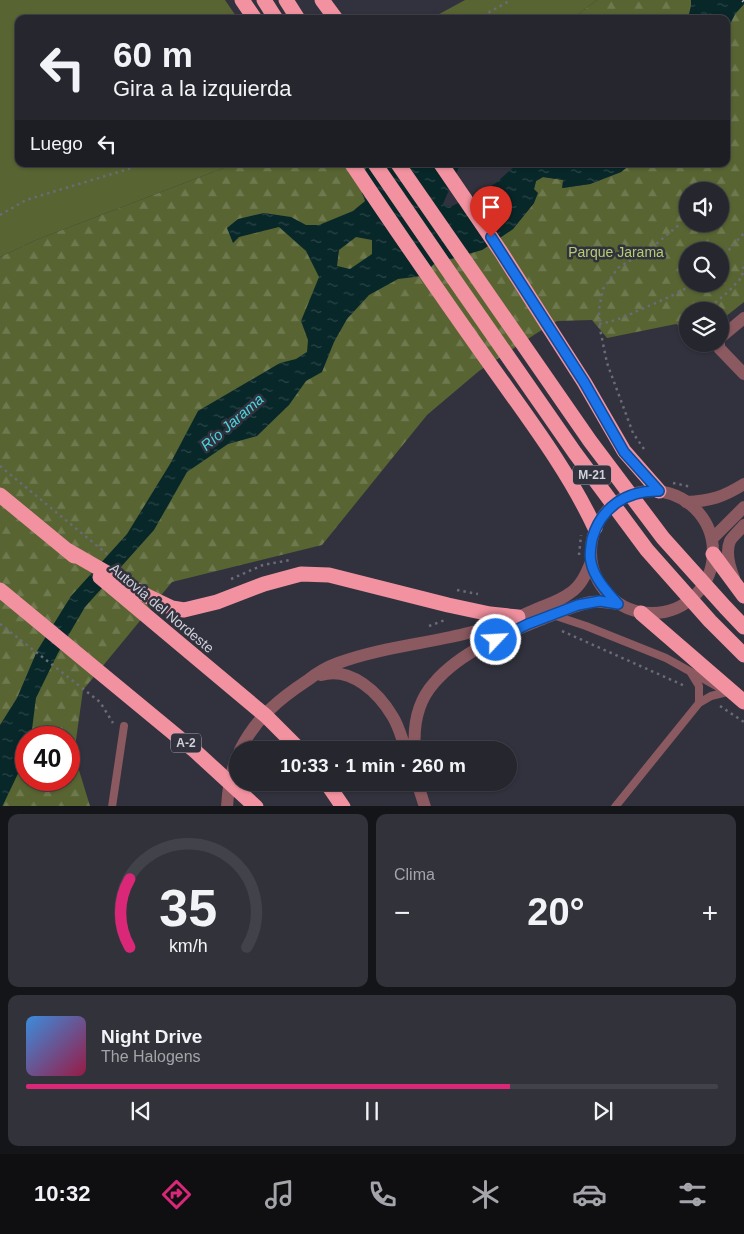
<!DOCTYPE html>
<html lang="es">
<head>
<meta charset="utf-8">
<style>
  :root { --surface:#25262e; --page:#31323a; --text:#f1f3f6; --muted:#a3a5aa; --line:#42434a; --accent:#db2777 }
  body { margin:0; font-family:Arial,sans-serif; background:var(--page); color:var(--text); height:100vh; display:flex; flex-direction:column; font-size:19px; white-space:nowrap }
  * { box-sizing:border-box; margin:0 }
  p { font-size:16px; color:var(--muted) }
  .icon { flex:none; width:28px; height:28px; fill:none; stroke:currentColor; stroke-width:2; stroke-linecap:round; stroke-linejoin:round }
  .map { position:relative; height:806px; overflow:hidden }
  .drawer { display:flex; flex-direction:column; gap:8px; padding:8px; background:#141519; flex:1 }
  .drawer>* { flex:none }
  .guide { position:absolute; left:15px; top:15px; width:715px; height:152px; border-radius:10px; box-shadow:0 1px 4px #0004,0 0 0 1px var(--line); background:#25262e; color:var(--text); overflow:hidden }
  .tools { position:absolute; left:679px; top:182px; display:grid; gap:10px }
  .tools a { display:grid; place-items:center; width:50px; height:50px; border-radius:50%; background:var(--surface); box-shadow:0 1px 4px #0004,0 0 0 1px var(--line); font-size:25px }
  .speed { position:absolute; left:15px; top:726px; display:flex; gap:10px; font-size:25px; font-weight:700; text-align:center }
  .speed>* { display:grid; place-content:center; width:65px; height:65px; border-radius:50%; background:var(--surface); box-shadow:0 1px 4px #0004,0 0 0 1px var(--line); line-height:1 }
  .speed .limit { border:8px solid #d22; background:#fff; color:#111 }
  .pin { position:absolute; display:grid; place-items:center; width:42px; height:42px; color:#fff; margin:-51px -21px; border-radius:50% 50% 50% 0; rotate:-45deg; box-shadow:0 0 5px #0007 }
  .pin .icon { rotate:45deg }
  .me { position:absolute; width:55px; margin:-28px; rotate:65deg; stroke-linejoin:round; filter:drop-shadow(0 0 4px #0008) }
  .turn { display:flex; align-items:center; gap:18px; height:105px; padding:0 15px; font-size:22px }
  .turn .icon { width:65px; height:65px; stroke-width:2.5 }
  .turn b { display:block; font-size:35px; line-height:42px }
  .then { display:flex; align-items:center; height:48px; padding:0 15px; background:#0003; gap:10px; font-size:19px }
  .big { font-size:38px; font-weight:600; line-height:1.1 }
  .drawer .widget { flex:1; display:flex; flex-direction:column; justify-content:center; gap:8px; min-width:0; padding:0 18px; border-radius:10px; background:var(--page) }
  .drawer .dial { align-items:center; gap:0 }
  .dial svg { height:130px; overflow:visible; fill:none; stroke:var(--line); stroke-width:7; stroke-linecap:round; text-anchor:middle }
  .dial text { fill:var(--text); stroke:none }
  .song { display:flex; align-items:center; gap:15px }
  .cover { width:60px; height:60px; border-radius:8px; background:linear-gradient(135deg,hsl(210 70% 55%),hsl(340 70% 35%)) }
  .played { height:5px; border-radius:2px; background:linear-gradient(90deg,var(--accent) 70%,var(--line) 70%) }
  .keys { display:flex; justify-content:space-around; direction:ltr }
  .heat { display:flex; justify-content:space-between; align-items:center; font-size:28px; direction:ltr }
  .drawer .tiles { flex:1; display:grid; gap:8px; grid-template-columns:1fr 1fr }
  .widget:last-child { grid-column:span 2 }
  .trip { position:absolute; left:229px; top:741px; width:288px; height:50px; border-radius:25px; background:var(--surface); box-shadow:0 1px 4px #0004,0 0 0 1px var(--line); font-weight:600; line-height:50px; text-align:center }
  .tab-bar { display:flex; height:80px; justify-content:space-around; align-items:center; background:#0f0f12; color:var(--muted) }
  .tab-bar .icon { width:35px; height:35px }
  .tab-bar .current { color:var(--accent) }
  .tab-bar b { font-size:22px; color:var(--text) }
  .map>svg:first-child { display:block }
  .green { fill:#586432 }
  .forest { fill:url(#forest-firs); fill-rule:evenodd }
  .water { fill:url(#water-ripples); fill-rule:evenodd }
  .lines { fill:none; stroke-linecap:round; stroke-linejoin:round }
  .path { stroke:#6a6b76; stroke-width:2.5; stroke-dasharray:2.5 4; stroke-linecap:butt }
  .service { stroke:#8b5960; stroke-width:8 }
  .minor { stroke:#8b5960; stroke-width:12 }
  .tertiary { stroke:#8b5960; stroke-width:12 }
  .motorway { stroke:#f2919f; stroke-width:15 }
  .rail { stroke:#b4b5be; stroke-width:4; stroke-dasharray:9 9; stroke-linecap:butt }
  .route-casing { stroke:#114b97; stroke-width:12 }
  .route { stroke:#1a73e8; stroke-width:9 }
  .labels { text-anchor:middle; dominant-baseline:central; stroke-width:5; stroke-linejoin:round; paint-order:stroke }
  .shield { fill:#31323e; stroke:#a0a1aa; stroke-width:1 }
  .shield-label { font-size:12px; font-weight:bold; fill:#d0d1d9 }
  .park-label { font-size:14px; fill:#b6cc72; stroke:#31323e }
  .street-label { font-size:14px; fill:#d0d1d9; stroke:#31323e }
  .water-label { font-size:15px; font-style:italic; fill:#49d5de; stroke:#31323e }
</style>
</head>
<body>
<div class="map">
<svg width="744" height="807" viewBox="0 0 744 807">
  <defs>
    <pattern id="forest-firs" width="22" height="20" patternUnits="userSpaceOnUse" patternTransform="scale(1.25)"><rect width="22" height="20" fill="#586432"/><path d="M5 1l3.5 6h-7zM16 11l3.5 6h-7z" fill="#6f794f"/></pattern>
    <pattern id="water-ripples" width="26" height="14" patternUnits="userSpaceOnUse" patternTransform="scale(1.25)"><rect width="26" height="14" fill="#082729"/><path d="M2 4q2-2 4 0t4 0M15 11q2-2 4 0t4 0" fill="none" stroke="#2b4547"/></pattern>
  </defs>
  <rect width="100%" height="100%" fill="#31323e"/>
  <path class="green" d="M 0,0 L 225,0 L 238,19 L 19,19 L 19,164 L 234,164 L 36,240 L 0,257 Z
    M 465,0 L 597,0 L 572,19 L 430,19 Z"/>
  <path class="forest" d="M 597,0 L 691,0 L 692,5 L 688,19 L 572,19 Z
    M 744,4 L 744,302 L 720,321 L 720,311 L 688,311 L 687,330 L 676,324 L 607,338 L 592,320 L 557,321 L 537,333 L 479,371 L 427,415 L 322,545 L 172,582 L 83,690 L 74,754 L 90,806 L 0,806 L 0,257 L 36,240 L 234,164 L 406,164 L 482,250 L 513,229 L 534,203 L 534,189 L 536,181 L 543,177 L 564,180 L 563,188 L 590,184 L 621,172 L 631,164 L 726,164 L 726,32 L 735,14 ZM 688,191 L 720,191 L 720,224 L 688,224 ZM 688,251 L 720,251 L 720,284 L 688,284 ZM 26,738 L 69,738 L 69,780 L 26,780 Z"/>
  <path class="water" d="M 691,0 L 744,0 L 744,4 L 735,14 L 726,32 L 726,19 L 688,19 L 691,5 Z
    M 370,164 L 467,164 L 459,167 L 443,204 L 450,207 L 477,194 L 496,183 L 517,164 L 631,164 L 621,172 L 590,184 L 562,188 L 563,180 L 543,177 L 536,181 L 534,189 L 538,193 L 534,203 L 513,229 L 482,250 L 434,264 L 422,276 L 398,279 L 369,295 L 347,319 L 334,342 L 322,372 L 306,381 L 289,405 L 257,436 L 228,444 L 187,472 L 154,530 L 85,607 L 58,653 L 36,698 L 31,737 L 26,738 L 26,757 L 2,807 L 0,806 L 0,725 L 17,698 L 37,651 L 71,596 L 127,534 L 170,464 L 198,411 L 280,363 L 296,359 L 307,352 L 308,340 L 301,321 L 319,277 L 306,251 L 279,227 L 239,237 L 233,243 L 227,228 L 238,219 L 264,213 L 291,217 L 306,225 L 319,225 L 353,211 L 365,201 L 362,193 L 362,173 ZM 356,237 L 372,240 L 372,254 L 350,269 L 337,266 L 339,250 Z"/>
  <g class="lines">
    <path class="path" d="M 477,19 L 511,0
      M 0,215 L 26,200 L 145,164
      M 720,260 L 744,233
      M 705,311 L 728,292 L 742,277 L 744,262
      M 599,324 C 617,321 628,315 644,308 C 661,301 678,293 694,284
      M 644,449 L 633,433 L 607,363 L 599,324 L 599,309 L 603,289 L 618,268 L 655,245 L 680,224
      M 0,466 L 107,554
      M 673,483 L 692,487
      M 579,555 L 581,535
      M 231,579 L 263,565 L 290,560
      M 457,590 L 478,594
      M 0,624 L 100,702 L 113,723
      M 429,626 L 445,620
      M 562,631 L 685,686
      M 720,706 L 744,722"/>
    <path class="service" d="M 553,615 L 586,626 L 666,658 L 718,687
      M 691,673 L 699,686 L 699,703 L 711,696 L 727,692
      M 112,807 L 124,726
      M 615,807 L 699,703"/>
    <path class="minor" d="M 720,338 L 744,318
      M 719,344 L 719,348 L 744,374"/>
    <path class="tertiary" d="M591 552a61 61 0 1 1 122 0a61 61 0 1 1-122 0Z
      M 686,502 C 711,501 723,497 744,484
      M 712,539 L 744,507
      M 734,578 C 730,568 725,553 730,541 C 733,536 740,530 744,525
      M 321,675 C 351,666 379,693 393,717 C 399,727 402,739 406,750
      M 240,750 C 256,718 279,699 308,680 C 317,673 327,667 338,663 C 379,648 422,644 464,634 C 490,628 515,619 539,608 C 549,604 561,600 570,593 C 581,586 586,574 591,562
      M 415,750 C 413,725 417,702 434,683 C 461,651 507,633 545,618 C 560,612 575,605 591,602 C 600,601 609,603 618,604
      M 417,782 L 425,807
      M 227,807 C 228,790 230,771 238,755"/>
    <path class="motorway" d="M 242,0 L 255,19
      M 264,0 L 276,19
      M 286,0 L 298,19
      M 322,0 L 336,19
      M 352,164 C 396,230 441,295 487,360 C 525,414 567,468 595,528
      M 375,164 L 456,282 L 575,453 L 647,550 L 710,621 L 744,655
      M 398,164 L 590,441 L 663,538 L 725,607 L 744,627
      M 441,164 L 501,252 L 548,326 L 584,382 L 624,451 L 659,491
      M 0,495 L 74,556
      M 67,550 L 147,596 L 172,608 L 184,610 L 217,602 L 264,584 L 301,574 L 329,575 L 448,605 L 490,614 L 518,617
      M 713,554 L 744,596
      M 100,577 L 266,716 L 300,750
      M 0,590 L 195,751 L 256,807
      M 641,613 L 744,702
      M 326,782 L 343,807"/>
    <path class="rail" d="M 743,0 L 744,1"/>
  </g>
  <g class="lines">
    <g class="route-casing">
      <path id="route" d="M 491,237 L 584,382 L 624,452 L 659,491 C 627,490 601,507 592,539 C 591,546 589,554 591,562 C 594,578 607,592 618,604 L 600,601 L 578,605 L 528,624 L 496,640"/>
    </g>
    <use href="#route" class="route"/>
  </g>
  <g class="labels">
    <g class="shield">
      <rect x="573" y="465.5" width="38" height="19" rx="4"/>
      <rect x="171" y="733.5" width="30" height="19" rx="4"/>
    </g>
    <g class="shield-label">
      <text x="592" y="475">M-21</text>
      <text x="186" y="743">A-2</text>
    </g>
    <g class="park-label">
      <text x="616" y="252">Parque Jarama</text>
    </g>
    <g class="street-label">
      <text transform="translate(162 608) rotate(40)">Autovía del Nordeste</text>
    </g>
    <g class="water-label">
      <text transform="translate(232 422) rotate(-41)">Río Jarama</text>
    </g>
  </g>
</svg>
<div class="tools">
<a><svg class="icon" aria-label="sound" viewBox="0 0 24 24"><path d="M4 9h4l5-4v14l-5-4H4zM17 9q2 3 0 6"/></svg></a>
<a><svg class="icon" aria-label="search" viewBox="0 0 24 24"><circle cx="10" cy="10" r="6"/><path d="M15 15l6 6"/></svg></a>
<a><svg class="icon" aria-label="layers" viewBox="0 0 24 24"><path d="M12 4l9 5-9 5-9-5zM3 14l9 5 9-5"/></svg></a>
</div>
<div class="speed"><div class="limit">40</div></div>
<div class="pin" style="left:491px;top:237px;background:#d93025"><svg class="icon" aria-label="arrive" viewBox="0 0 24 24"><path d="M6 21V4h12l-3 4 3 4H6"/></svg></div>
<svg class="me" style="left:496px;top:640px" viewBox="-20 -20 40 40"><circle r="17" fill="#1a73e8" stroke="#fff" stroke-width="3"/><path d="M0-11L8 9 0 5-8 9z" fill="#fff"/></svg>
<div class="trip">10:33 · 1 min · 260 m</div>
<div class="guide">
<div class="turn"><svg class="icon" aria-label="left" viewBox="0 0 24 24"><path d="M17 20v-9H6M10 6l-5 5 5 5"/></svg><div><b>60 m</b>Gira a la izquierda</div></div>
<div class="then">Luego<svg class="icon" aria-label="left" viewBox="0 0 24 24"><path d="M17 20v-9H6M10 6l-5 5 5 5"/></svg></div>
</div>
</div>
<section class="drawer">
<div class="tiles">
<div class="widget dial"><svg viewBox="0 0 100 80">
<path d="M14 69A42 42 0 1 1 86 69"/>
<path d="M14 69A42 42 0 0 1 14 27" stroke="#db2777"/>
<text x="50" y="56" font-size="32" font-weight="700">35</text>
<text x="50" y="72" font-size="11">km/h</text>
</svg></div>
<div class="widget"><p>Clima</p>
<div class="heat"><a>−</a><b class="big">20°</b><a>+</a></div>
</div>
<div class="widget">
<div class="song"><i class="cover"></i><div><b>Night Drive</b><p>The Halogens</p></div></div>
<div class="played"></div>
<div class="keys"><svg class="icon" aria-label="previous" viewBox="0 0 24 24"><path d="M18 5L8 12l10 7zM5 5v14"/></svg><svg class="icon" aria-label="pause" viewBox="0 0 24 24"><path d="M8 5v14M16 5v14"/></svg><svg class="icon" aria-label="next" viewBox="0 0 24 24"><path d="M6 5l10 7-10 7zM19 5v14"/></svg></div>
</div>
</div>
</section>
<nav class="tab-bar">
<b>10:32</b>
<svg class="icon current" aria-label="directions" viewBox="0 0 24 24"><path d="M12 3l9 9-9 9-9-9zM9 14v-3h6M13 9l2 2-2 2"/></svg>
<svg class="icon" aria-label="music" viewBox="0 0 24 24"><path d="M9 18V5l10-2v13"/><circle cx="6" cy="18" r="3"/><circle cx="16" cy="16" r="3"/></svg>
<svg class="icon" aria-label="phone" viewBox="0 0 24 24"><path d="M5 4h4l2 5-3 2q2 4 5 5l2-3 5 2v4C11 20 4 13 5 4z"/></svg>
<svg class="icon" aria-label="climate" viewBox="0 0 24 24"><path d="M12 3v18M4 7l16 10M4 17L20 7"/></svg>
<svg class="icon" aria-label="car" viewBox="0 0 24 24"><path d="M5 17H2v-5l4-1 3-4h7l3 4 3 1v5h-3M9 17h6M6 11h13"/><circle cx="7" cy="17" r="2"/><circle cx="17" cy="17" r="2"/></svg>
<svg class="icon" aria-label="filters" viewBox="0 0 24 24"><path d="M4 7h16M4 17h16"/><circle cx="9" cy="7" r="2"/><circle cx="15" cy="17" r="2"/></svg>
</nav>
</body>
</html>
